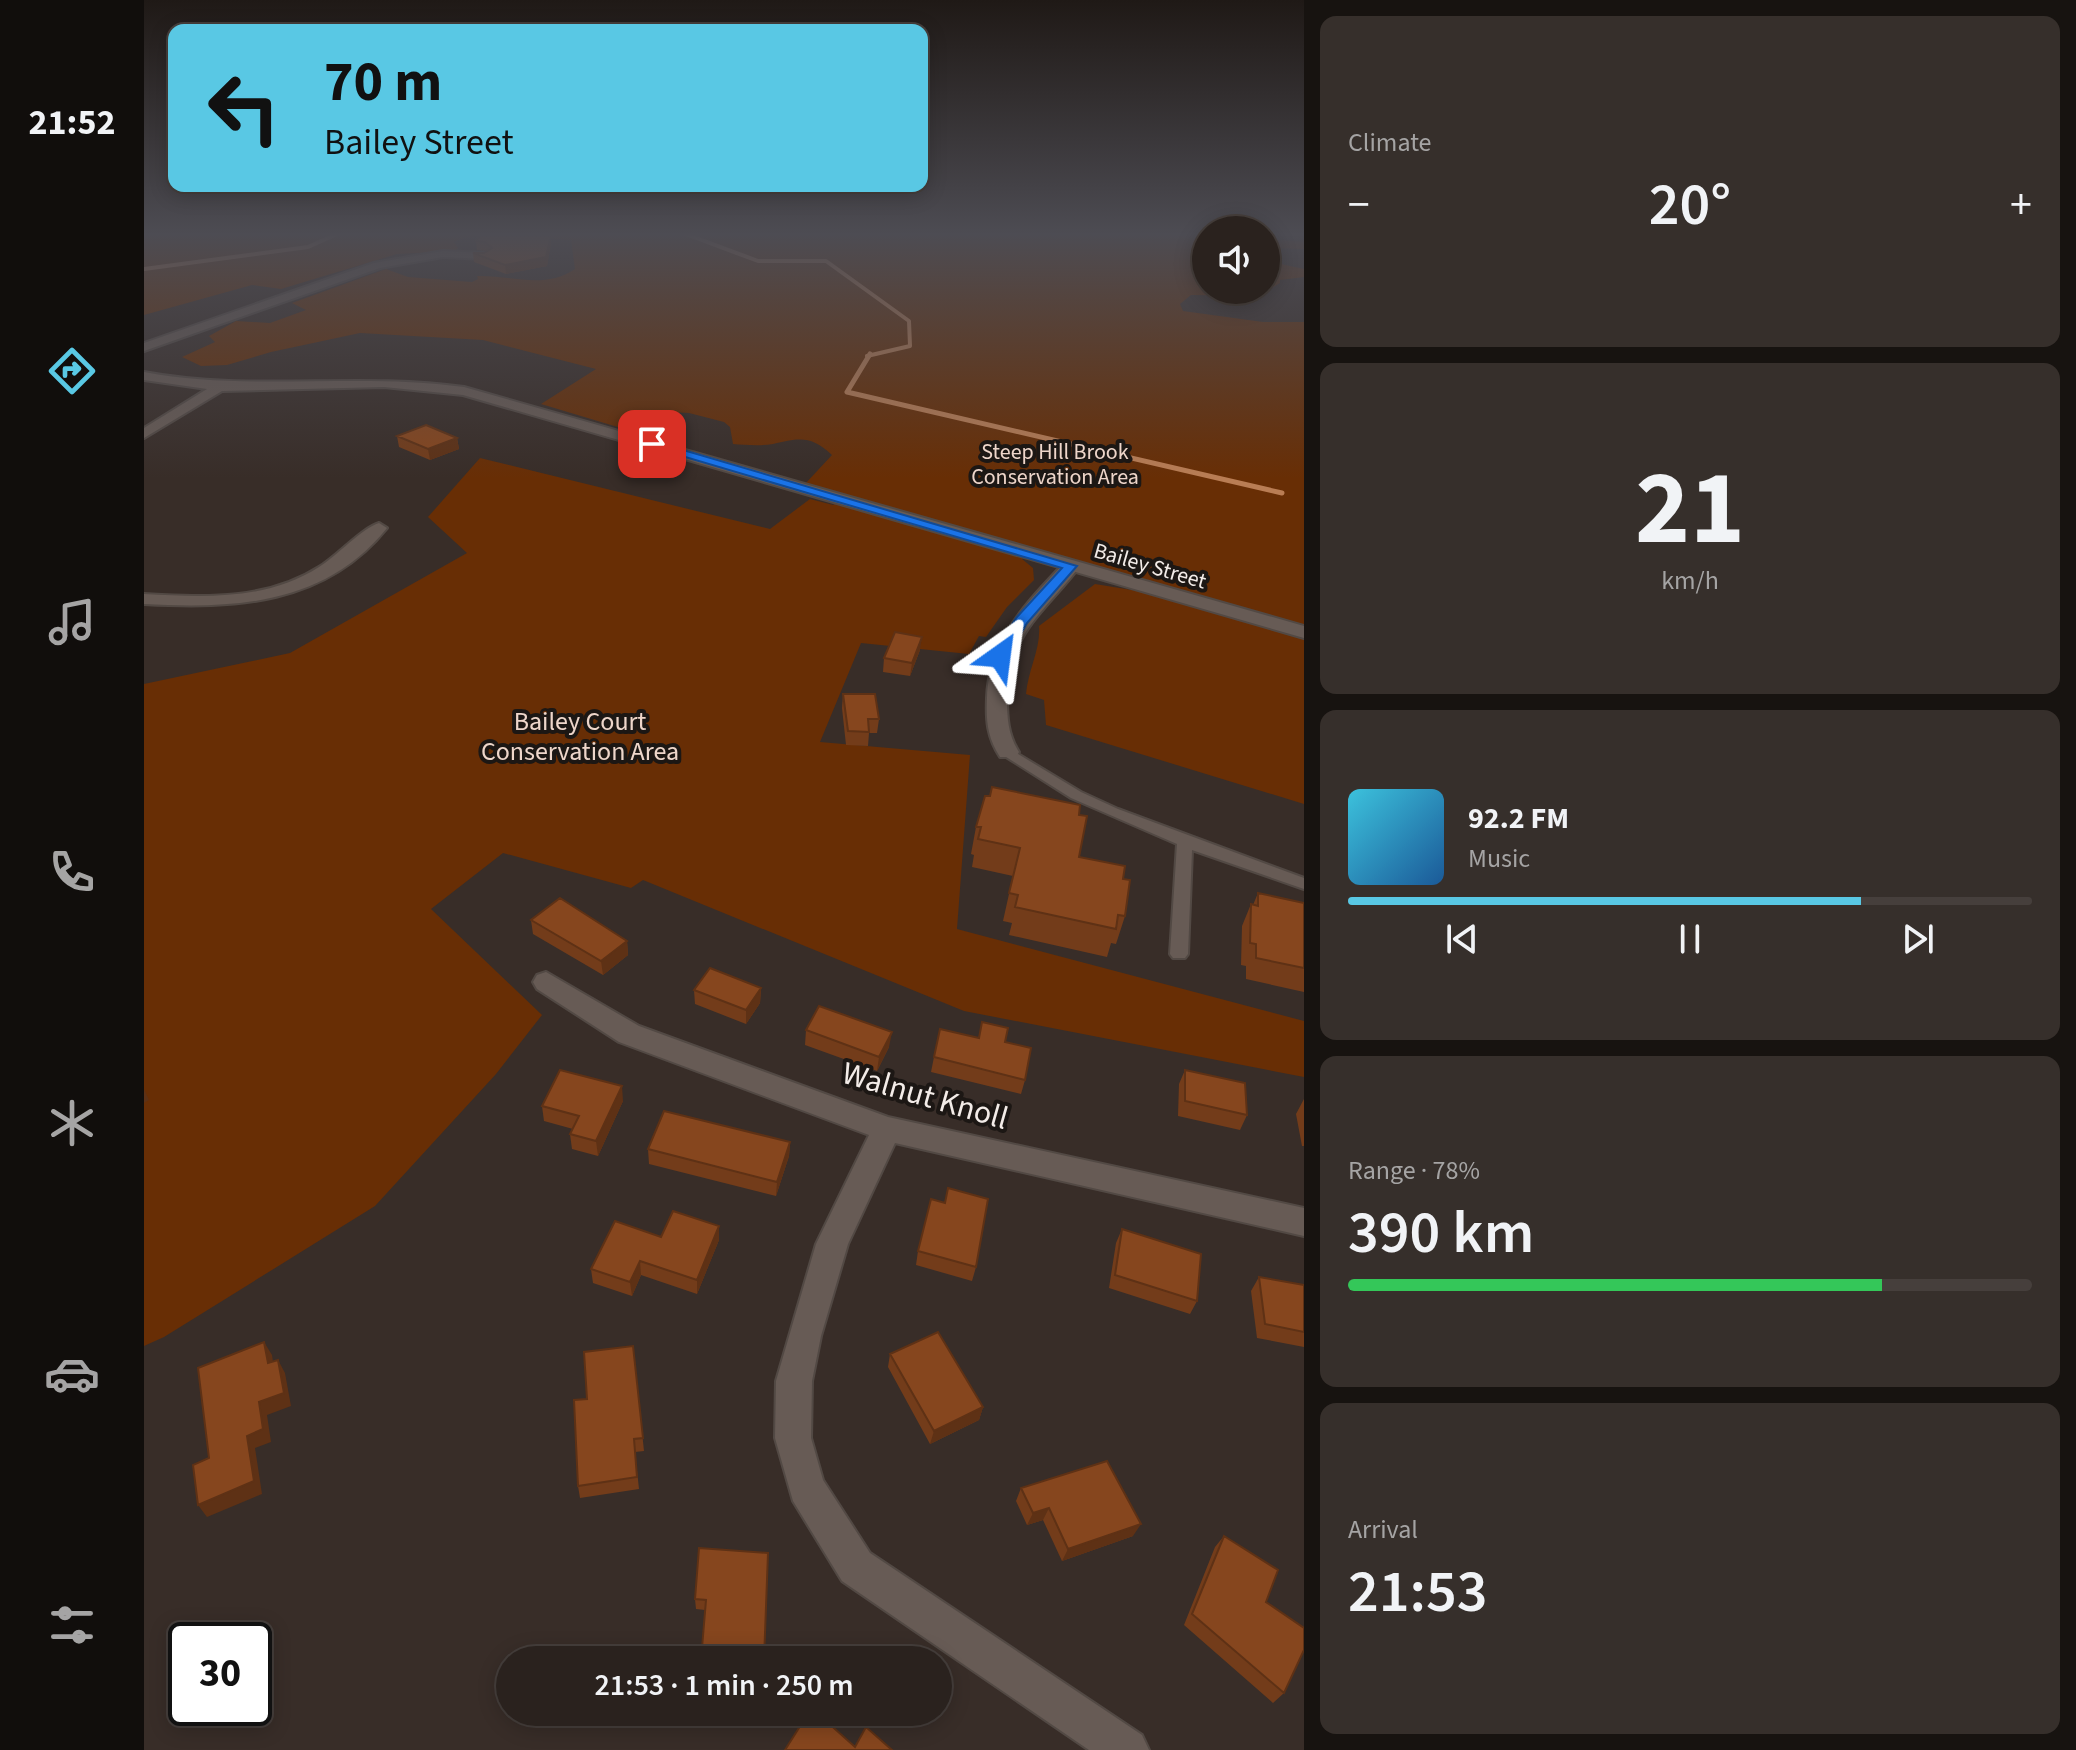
<!DOCTYPE html>
<html lang="en">
<head>
<meta charset="utf-8">
<style>
  :root { --surface:#2a221e; --page:#362f2b; --text:#f1f3f6; --muted:#a5a4a4; --line:#463f3c; --accent:#59c8e4 }
  body { margin:0; font-family:"Source Sans 3",sans-serif; background:var(--page); color:var(--text); height:100vh; display:flex; flex-direction:column; font-size:30px; white-space:nowrap }
  * { box-sizing:border-box; margin:0 }
  p { font-size:26px; color:var(--muted) }
  .icon { flex:none; width:44px; height:44px; fill:none; stroke:currentColor; stroke-width:2; stroke-linecap:round; stroke-linejoin:round }
  .map { position:relative; flex:1; overflow:hidden }
  .details { display:flex; flex-direction:column; gap:16px; padding:16px; background:#171310; width:772px }
  .details>* { flex:none }
  .hud { position:absolute; left:24px; top:24px; width:760px; height:168px; border-radius:16px; box-shadow:0 4px 20px #0003,0 0 0 2px var(--line); background:#59c8e4; color:#111; overflow:hidden }
  .fabs { position:absolute; left:1048px; top:216px; display:grid; gap:16px }
  .fabs a { display:grid; place-items:center; width:88px; height:88px; border-radius:50%; background:var(--surface); box-shadow:0 4px 20px #0003,0 0 0 2px var(--line); font-size:40px }
  .speed { position:absolute; left:24px; top:1622px; display:flex; gap:16px; font-size:40px; font-weight:700; text-align:center }
  .speed>* { display:grid; place-content:center; width:104px; height:104px; border-radius:50%; background:var(--surface); box-shadow:0 4px 20px #0003,0 0 0 2px var(--line); line-height:1 }
  .speed .limit { border:4px solid #111; border-radius:12px; background:#fff; color:#111 }
  .pin { position:absolute; display:grid; place-items:center; width:68px; height:68px; color:#fff; margin:-34px; border-radius:16px; box-shadow:0 4px 12px #0006 }
  .me { position:absolute; width:88px; margin:-44px; rotate:31deg; stroke-linejoin:round; filter:drop-shadow(0 0 6px #0008) }
  .turn { display:flex; align-items:center; gap:28px; height:168px; padding:0 24px; font-size:36px }
  .turn .icon { width:104px; height:104px; stroke-width:2.5 }
  .turn b { display:block; font-size:56px; line-height:68px }
  .big { font-size:60px; font-weight:600; line-height:1.1 }
  .details .card { flex:1; display:flex; flex-direction:column; justify-content:center; gap:12px; min-width:0; padding:0 28px; border-radius:16px; background:var(--page) }
  .details .dial { align-items:center; gap:0 }
  .dial b { font-size:104px; line-height:1 }
  .song { display:flex; align-items:center; gap:24px }
  .cover { width:96px; height:96px; border-radius:12px; background:linear-gradient(135deg,hsl(190 70% 55%),hsl(210 70% 35%)) }
  .played { height:8px; border-radius:4px; background:linear-gradient(90deg,var(--accent) 75%,var(--line) 75%) }
  .keys { display:flex; justify-content:space-around; direction:ltr }
  .heat { display:flex; justify-content:space-between; align-items:center; font-size:44px; direction:ltr }
  .charge { height:12px; border-radius:6px; background:linear-gradient(90deg,#34c759 78%,var(--line) 0) }
  .trip { position:absolute; left:352px; top:1646px; width:456px; height:80px; border-radius:40px; background:var(--surface); box-shadow:0 4px 20px #0003,0 0 0 2px var(--line); font-weight:600; line-height:80px; text-align:center }
  main { display:flex; flex:1; min-height:0 }
  .tab-bar { display:flex; flex-direction:column; width:144px; justify-content:space-around; align-items:center; background:#110e0c; color:var(--muted) }
  .tab-bar .icon { width:56px; height:56px }
  .tab-bar .selected { color:var(--accent) }
  .tab-bar b { font-size:36px; color:var(--text) }
  .map>svg:first-child { display:block }
  .green { fill:#682e05 }
  .lines { fill:none; stroke-linecap:round; stroke-linejoin:round }
  .stream-far1 { stroke:#b97d54; stroke-width:4 }
  .stream { stroke:#b97d54; stroke-width:5 }
  .service-casing { stroke:#524944; stroke-width:4 }
  .minor-casing { stroke:#524944; stroke-width:4 }
  .tertiary-casing { stroke:#524944; stroke-width:4 }
  .service { fill:#675b55; fill-rule:evenodd }
  .minor { fill:#675b55; fill-rule:evenodd }
  .tertiary { fill:#675b55; fill-rule:evenodd }
  .wall { fill:#733c1a }
  .shaded-wall { fill:#5e3115 }
  .building { fill:#86461e; stroke:#5e3115; stroke-width:2 }
  .route { fill:#1a73e8; stroke:#114b97; stroke-width:2 }
  .labels { text-anchor:middle; dominant-baseline:central; stroke-width:8; stroke-linejoin:round; paint-order:stroke }
  .far-park-label { font-size:22px; fill:#eed6ca; stroke:#1c1714 }
  .far-street-label { font-size:22px; fill:#f3ece8; stroke:#1c1714 }
  .park-label { font-size:26px; fill:#eed6ca; stroke:#1c1714 }
  .near-street-label { font-size:32px; fill:#f3ece8; stroke:#1c1714 }
</style>
</head>
<body>
<main>
<nav class="tab-bar">
<b>21:52</b>
<svg class="icon selected" aria-label="directions" viewBox="0 0 24 24"><path d="M12 3l9 9-9 9-9-9zM9 14v-3h6M13 9l2 2-2 2"/></svg>
<svg class="icon" aria-label="music" viewBox="0 0 24 24"><path d="M9 18V5l10-2v13"/><circle cx="6" cy="18" r="3"/><circle cx="16" cy="16" r="3"/></svg>
<svg class="icon" aria-label="phone" viewBox="0 0 24 24"><path d="M5 4h4l2 5-3 2q2 4 5 5l2-3 5 2v4C11 20 4 13 5 4z"/></svg>
<svg class="icon" aria-label="climate" viewBox="0 0 24 24"><path d="M12 3v18M4 7l16 10M4 17L20 7"/></svg>
<svg class="icon" aria-label="car" viewBox="0 0 24 24"><path d="M5 17H2v-5l4-1 3-4h7l3 4 3 1v5h-3M9 17h6M6 11h13"/><circle cx="7" cy="17" r="2"/><circle cx="17" cy="17" r="2"/></svg>
<svg class="icon" aria-label="filters" viewBox="0 0 24 24"><path d="M4 7h16M4 17h16"/><circle cx="9" cy="7" r="2"/><circle cx="15" cy="17" r="2"/></svg>
</nav>
<div class="map">
<svg width="1160" height="1750" viewBox="0 0 1160 1750">
  <rect width="100%" height="100%" fill="#382d28"/>
  <path class="green" d="M 3,233 L 1018,233 L 1062,235 L 1062,290 L 1122,290 L 1122,239 L 1160,242 L 1160,249 L 1123,248 L 1132,257 L 1132,263 L 1160,269 L 1160,277 L 1136,280 L 1136,283 L 1114,296 L 1047,295 L 1036,304 L 1039,311 L 1119,322 L 1160,322 L 1160,625 L 661,484 L 688,455 C 667,435 655,438 629,444 C 616,446 602,445 589,444 L 586,427 L 580,422 L 545,413 L 526,412 L 487,431 L 397,404 L 452,369 L 339,340 L 216,333 L 127,352 L 83,365 L 57,366 L 38,357 L 71,342 L 65,336 L 92,321 L 126,323 L 162,310 L 148,303 L 242,269 L 264,277 L 328,282 L 334,279 L 333,276 C 367,275 400,290 431,269 L 427,240 C 390,238 343,226 310,242 L 314,248 L 311,251 L 253,254 L 137,289 L 108,285 L 0,315 L 0,235 Z
    M 336,458 L 626,529 L 666,499 L 689,505 L 692,503 L 879,556 L 878,559 L 889,568 L 890,580 L 863,607 L 842,637 L 835,636 L 825,654 L 717,643 L 676,742 L 826,755 L 813,929 L 1160,1021 L 1160,1077 L 820,1011 L 499,880 L 487,888 L 359,853 L 287,909 L 398,1015 L 352,1074 L 231,1206 L 20,1337 L 0,1346 L 0,684 L 146,653 L 323,553 L 284,517 Z
    M 951,584 L 994,591 L 1160,639 L 1160,804 L 902,725 L 900,700 L 882,694 C 884,670 897,648 895,626 Z"/>
  <g class="lines">
    <path class="stream-far1" d="M 539,233 L 614,261 L 682,261 L 765,321 L 766,346 L 723,356
      M 0,269 L 164,247 L 195,233"/>
    <path class="stream" d="M 726,354 L 703,392 L 1138,493"/>
    <g class="service-casing">
      <path id="service" d="M 864,748 L 937,792 L 974,809 L 1160,878 L 1160,889 L 1048,850 L 1044,954 L 1041,958 L 1029,958 L 1026,954 L 1033,844 L 927,798 L 859,755 L 857,752 L 859,749 Z"/>
    </g>
    <g class="minor-casing">
      <path id="minor" d="M 299,251 L 341,253 L 346,256 L 341,259 L 299,257 L 236,268 L 0,351 L 0,343 L 230,263 Z
        M 235,523 L 243,528 C 181,605 91,609 0,604 L 0,594 C 60,597 122,601 175,567 C 193,556 218,528 235,523 Z
        M 927,561 L 936,566 C 900,613 864,633 863,698 C 863,718 864,735 875,752 L 872,757 L 856,757 C 843,737 842,720 843,698 C 845,639 883,603 921,562 Z
        M 402,972 L 495,1026 L 744,1117 L 1160,1208 L 1160,1236 L 751,1143 L 704,1244 L 677,1336 L 668,1381 L 667,1438 L 679,1480 L 726,1553 L 998,1735 L 1005,1750 L 945,1750 L 698,1581 L 649,1501 L 631,1438 L 632,1381 L 672,1244 L 725,1135 L 475,1042 L 393,989 L 389,982 L 393,975 Z"/>
    </g>
    <g class="tertiary-casing">
      <path id="tertiary" d="M 0,372 C 106,392 213,372 320,387 L 1160,626 L 1160,638 L 319,395 L 240,387 L 78,391 L 0,438 L 0,428 L 63,389 L 0,380 Z"/>
    </g>
    <use href="#service" class="service"/>
    <use href="#minor" class="minor"/>
    <use href="#tertiary" class="tertiary"/>
  </g>
  <path class="wall" d="M 372,235 L 407,243 L 403,266 L 362,274 L 330,262 L 329,253 L 340,253 L 343,251 L 333,250 L 332,241 Z
    M 253,436 L 313,438 L 315,449 L 286,460 L 255,447 Z
    M 776,650 L 766,676 L 739,672 L 740,658 Z
    M 699,694 L 735,719 L 733,733 L 725,733 L 724,746 L 702,745 L 698,708 Z
    M 935,815 L 935,857 L 979,879 L 981,916 L 972,944 L 967,943 L 963,957 L 865,935 L 868,923 L 859,921 L 869,876 L 828,867 L 830,855 L 827,854 L 832,827 Z
    M 1114,893 L 1160,903 L 1160,992 L 1102,979 L 1102,966 L 1097,965 L 1098,926 L 1107,904 L 1109,905 Z
    M 387,920 L 483,941 L 484,955 L 459,975 L 389,934 Z
    M 617,988 L 616,1003 L 602,1024 L 551,1004 L 550,990 Z
    M 662,1030 L 745,1047 L 733,1071 L 661,1045 Z
    M 835,1038 L 861,1042 L 881,1080 L 877,1094 L 787,1072 L 790,1057 Z
    M 1041,1070 L 1103,1115 L 1096,1130 L 1034,1116 L 1035,1084 Z
    M 1160,1099 L 1160,1146 L 1158,1146 L 1152,1114 Z
    M 479,1101 L 454,1156 L 428,1149 L 426,1134 L 429,1129 L 400,1121 L 398,1106 Z
    M 646,1142 L 645,1156 L 632,1196 L 505,1164 L 504,1149 Z
    M 978,1229 L 1053,1301 L 1046,1314 L 965,1288 L 972,1243 Z
    M 517,1237 L 575,1240 L 553,1294 L 497,1275 L 488,1296 L 449,1283 L 447,1269 Z
    M 774,1251 L 832,1267 L 828,1281 L 772,1265 Z
    M 1115,1277 L 1160,1285 L 1160,1347 L 1113,1338 L 1107,1291 Z
    M 489,1346 L 500,1451 L 491,1452 L 495,1489 L 436,1498 L 434,1486 L 443,1399 Z
    M 746,1354 L 839,1407 L 835,1420 L 786,1444 L 744,1367 Z
    M 877,1488 L 989,1536 L 918,1561 L 899,1520 L 883,1525 L 872,1501 Z
    M 1080,1536 L 1122,1602 L 1140,1693 L 1129,1703 L 1040,1625 L 1071,1547 Z
    M 624,1553 L 561,1610 L 552,1609 L 551,1599 Z"/>
  <path class="shaded-wall" d="M 407,235 L 407,243 L 403,266 L 362,274 L 361,265 Z
    M 313,438 L 315,449 L 286,460 L 284,449 Z
    M 778,637 L 776,650 L 766,676 L 768,663 Z
    M 483,941 L 484,955 L 459,975 L 457,961 Z
    M 617,988 L 616,1003 L 602,1024 L 602,1010 Z
    M 748,1032 L 745,1047 L 733,1071 L 735,1057 Z
    M 478,1086 L 479,1101 L 454,1156 L 452,1141 Z
    M 0,1089 L 5,1100 L 0,1103 Z
    M 646,1142 L 645,1156 L 632,1196 L 633,1182 Z
    M 575,1226 L 575,1240 L 553,1294 L 553,1280 Z
    M 496,1261 L 497,1275 L 488,1296 L 486,1282 Z
    M 120,1342 L 128,1355 L 131,1376 L 124,1363 Z
    M 134,1360 L 141,1373 L 147,1406 L 123,1415 L 127,1442 L 111,1448 L 118,1494 L 63,1517 L 54,1505 L 103,1436 L 115,1402 Z
    M 839,1407 L 835,1420 L 786,1444 L 790,1431 Z
    M 905,1508 L 899,1520 L 883,1525 L 889,1513 Z
    M 997,1524 L 989,1536 L 918,1561 L 924,1549 Z"/>
  <path class="building" d="M 338,233 L 369,233 L 367,235 L 407,235 L 402,257 L 361,265 L 329,253 L 340,253 L 348,248 L 341,242 L 332,241 Z
    M 282,425 L 313,438 L 284,449 L 253,436 Z
    M 751,632 L 778,637 L 768,663 L 740,658 Z
    M 699,694 L 731,694 L 735,719 L 724,719 L 725,732 L 704,731 Z
    M 848,787 L 936,805 L 935,815 L 943,816 L 935,857 L 981,866 L 979,879 L 986,880 L 981,916 L 974,915 L 972,929 L 871,907 L 874,895 L 865,893 L 876,848 L 834,839 L 837,827 L 832,827 L 841,796 L 846,796 Z
    M 1114,893 L 1160,903 L 1160,968 L 1112,958 L 1112,944 L 1106,943 L 1107,904 L 1114,906 Z
    M 416,898 L 483,941 L 457,961 L 387,920 Z
    M 566,968 L 617,988 L 602,1010 L 550,990 Z
    M 675,1006 L 748,1032 L 735,1057 L 662,1030 Z
    M 838,1022 L 864,1028 L 861,1042 L 887,1048 L 881,1080 L 790,1057 L 796,1029 L 835,1038 Z
    M 416,1070 L 478,1086 L 452,1141 L 426,1134 L 435,1116 L 398,1106 Z
    M 1041,1070 L 1101,1083 L 1103,1115 L 1041,1101 Z
    M 520,1111 L 646,1142 L 633,1182 L 504,1149 Z
    M 804,1188 L 844,1199 L 832,1267 L 774,1251 L 787,1199 L 801,1203 Z
    M 529,1211 L 575,1226 L 553,1280 L 496,1261 L 486,1282 L 447,1269 L 471,1221 L 517,1237 Z
    M 978,1229 L 1057,1254 L 1053,1301 L 971,1275 Z
    M 1115,1277 L 1160,1285 L 1160,1332 L 1121,1324 Z
    M 794,1332 L 839,1407 L 790,1431 L 746,1354 Z
    M 120,1342 L 124,1363 L 134,1360 L 140,1393 L 115,1402 L 119,1429 L 103,1436 L 110,1481 L 54,1505 L 49,1465 L 65,1458 L 54,1368 Z
    M 489,1346 L 499,1438 L 490,1439 L 493,1477 L 434,1486 L 430,1400 L 443,1399 L 440,1352 Z
    M 963,1461 L 997,1524 L 924,1549 L 905,1508 L 889,1513 L 877,1488 Z
    M 1080,1536 L 1134,1570 L 1122,1602 L 1160,1628 L 1160,1650 L 1140,1693 L 1048,1614 Z
    M 555,1548 L 624,1553 L 620,1660 L 557,1660 L 562,1600 L 551,1599 Z
    M 665,1712 L 672,1712 L 711,1747 L 722,1727 L 748,1750 L 641,1750 Z"/>
  <linearGradient id="sky" x2="0" y2="1"><stop stop-color="#1f1916"/><stop offset="0.49" stop-color="#4d4c53"/><stop offset="1" stop-color="#4d4c53" stop-opacity="0"/></linearGradient>
  <rect width="1160" height="478" fill="url(#sky)"/>
  <path class="route" d="M 504,442 L 512,442 L 933,566 L 883,623 L 862,659 L 851,659 L 849,656 L 872,618 L 918,568 L 504,446 Z"/>
  <g class="labels">
    <g class="far-park-label">
      <text x="911" y="452">Steep Hill Brook<tspan x="911" dy="25">Conservation Area</tspan></text>
    </g>
    <g class="far-street-label">
      <text transform="translate(1006 566) rotate(16)">Bailey Street</text>
    </g>
    <g class="park-label">
      <text x="436" y="721">Bailey Court<tspan x="436" dy="30">Conservation Area</tspan></text>
    </g>
    <g class="near-street-label">
      <text transform="translate(781 1096) rotate(16)">Walnut Knoll</text>
    </g>
  </g>
</svg>
<div class="fabs">
<a><svg class="icon" aria-label="sound" viewBox="0 0 24 24"><path d="M4 9h4l5-4v14l-5-4H4zM17 9q2 3 0 6"/></svg></a>
</div>
<div class="speed"><div class="limit">30</div></div>
<div class="pin" style="left:508px;top:444px;background:#d93025"><svg class="icon" aria-label="arrive" viewBox="0 0 24 24"><path d="M6 21V4h12l-3 4 3 4H6"/></svg></div>
<svg class="me" style="left:856px;top:656px" viewBox="-20 -20 40 40"><path d="M0-17L14 15 0 8-14 15z" fill="#1a73e8" stroke="#fff" stroke-width="4"/></svg>
<div class="trip">21:53 · 1 min · 250 m</div>
<div class="hud">
<div class="turn"><svg class="icon" aria-label="left" viewBox="0 0 24 24"><path d="M17 20v-9H6M10 6l-5 5 5 5"/></svg><div><b>70 m</b>Bailey Street</div></div>
</div>
</div>
<section class="details">
<div class="card"><p>Climate</p>
<div class="heat"><a>−</a><b class="big">20°</b><a>+</a></div>
</div>
<div class="card dial"><b>21</b><p>km/h</p></div>
<div class="card">
<div class="song"><i class="cover"></i><div><b>92.2 FM</b><p>Music</p></div></div>
<div class="played"></div>
<div class="keys"><svg class="icon" aria-label="previous" viewBox="0 0 24 24"><path d="M18 5L8 12l10 7zM5 5v14"/></svg><svg class="icon" aria-label="pause" viewBox="0 0 24 24"><path d="M8 5v14M16 5v14"/></svg><svg class="icon" aria-label="next" viewBox="0 0 24 24"><path d="M6 5l10 7-10 7zM19 5v14"/></svg></div>
</div>
<div class="card"><p>Range · 78%</p><b class="big">390 km</b><div class="charge"></div></div>
<div class="card"><p>Arrival</p><b class="big">21:53</b></div>
</section>
</main>
</body>
</html>
